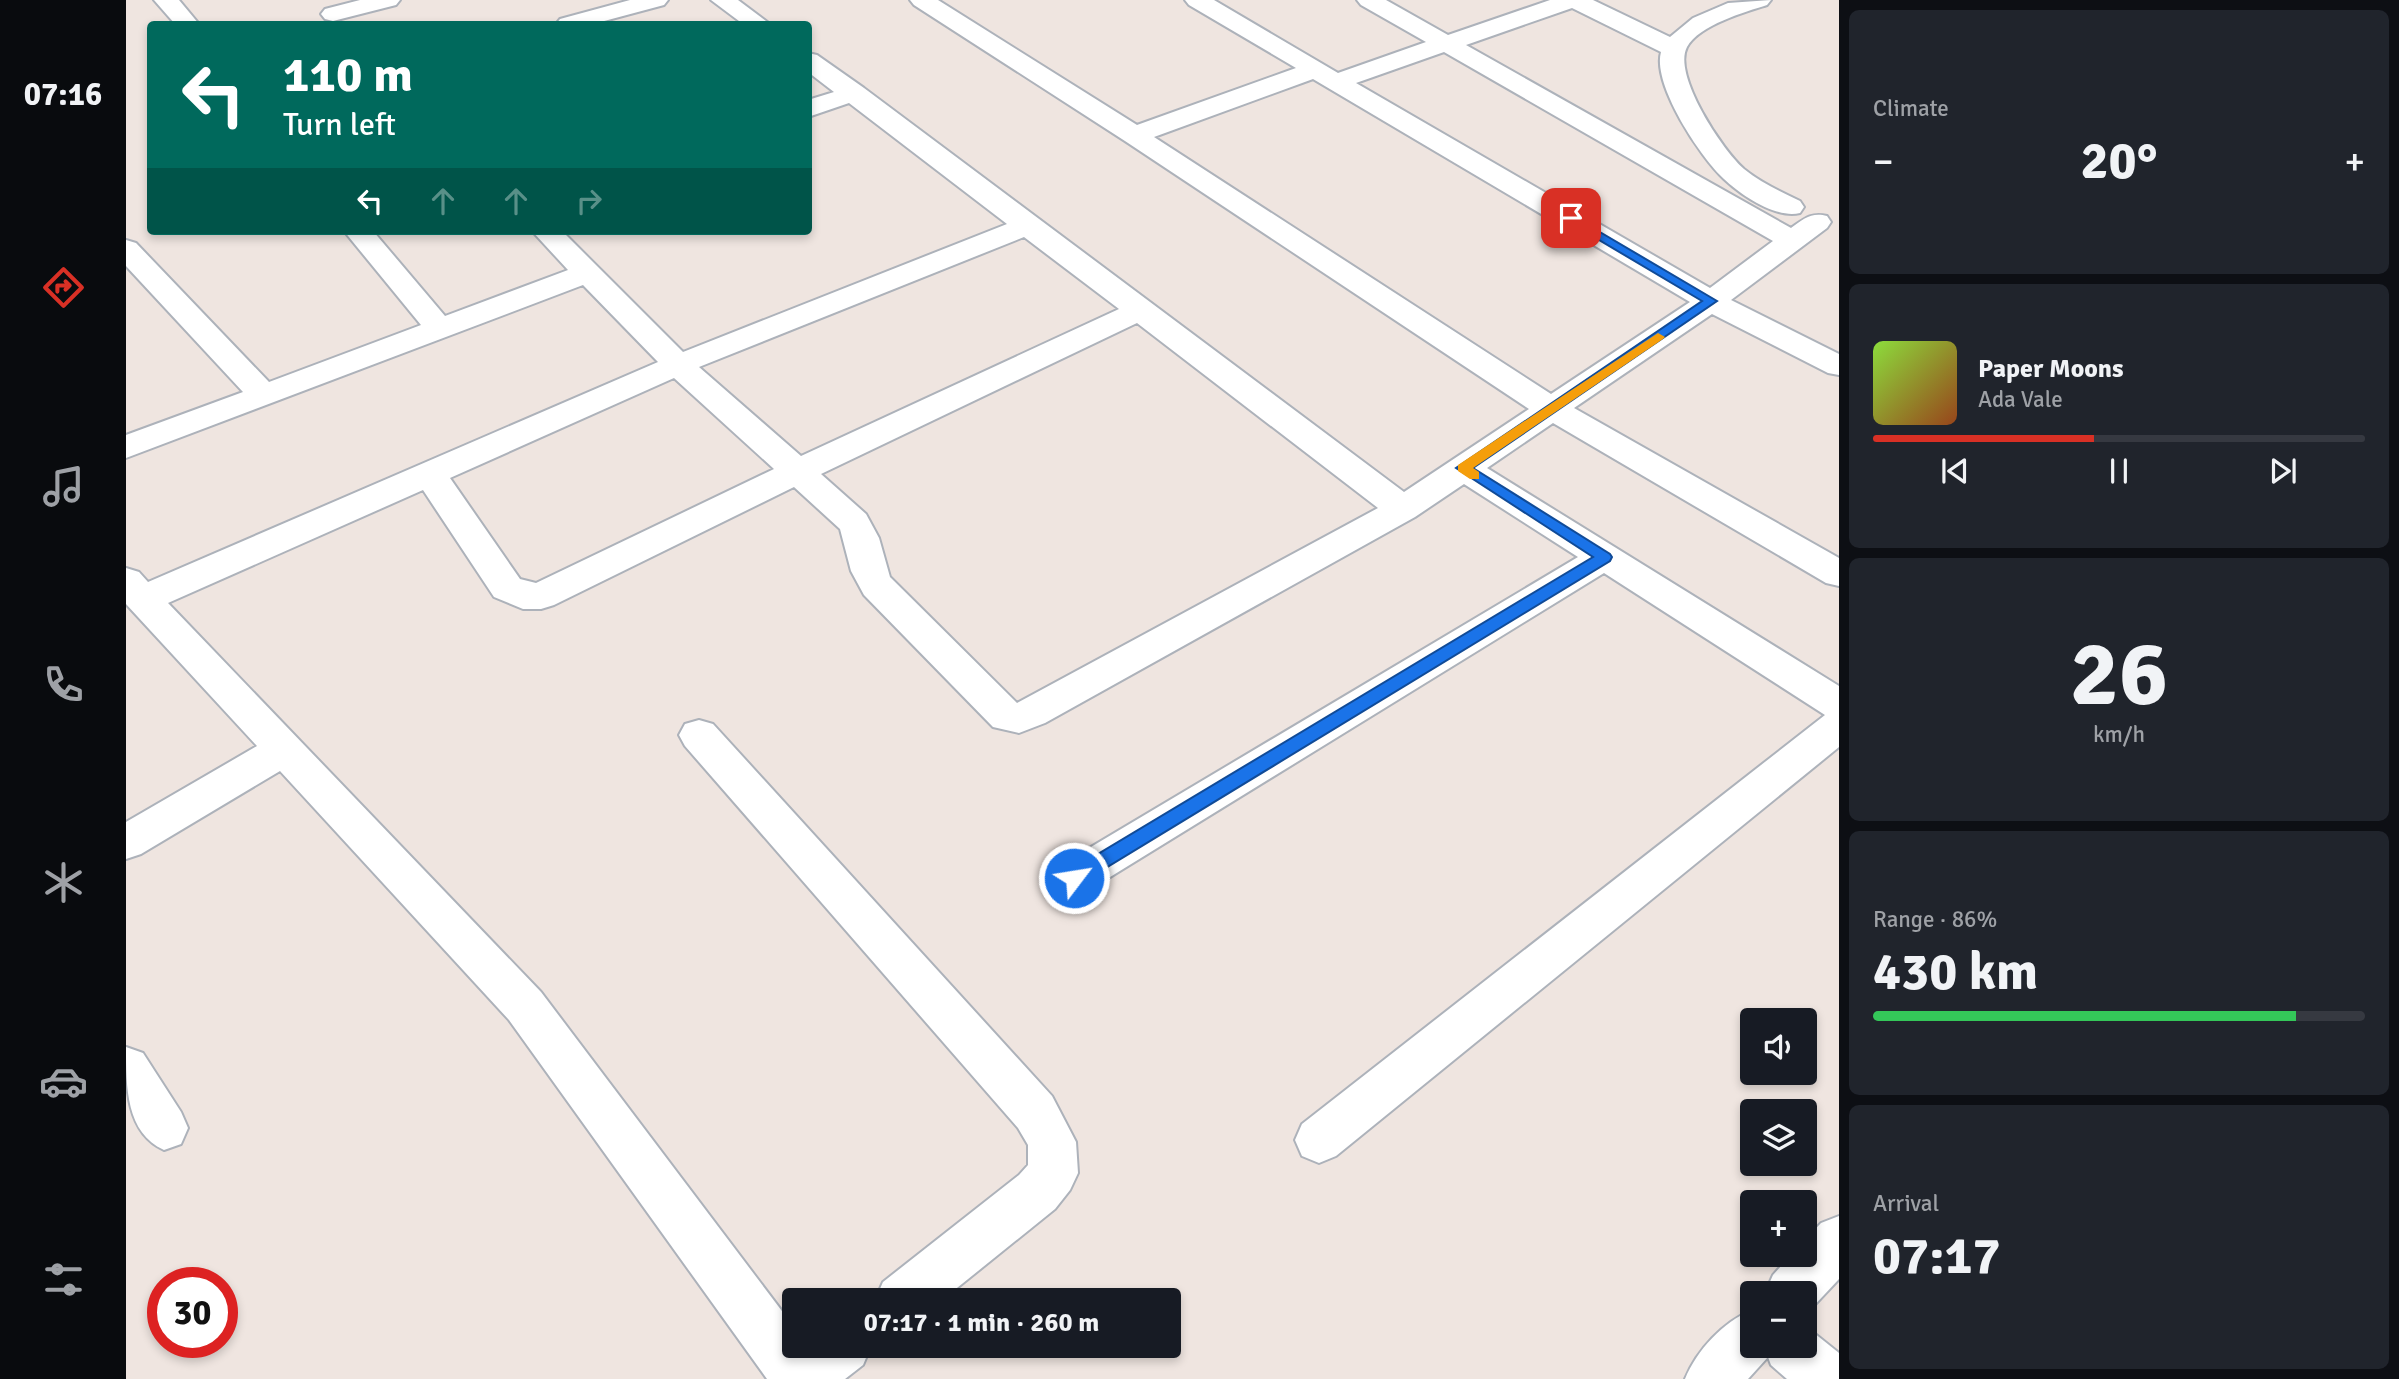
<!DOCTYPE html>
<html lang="en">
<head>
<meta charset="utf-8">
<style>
  :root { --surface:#171b24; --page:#20242c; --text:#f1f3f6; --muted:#9ea1a6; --line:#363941; --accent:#d93025 }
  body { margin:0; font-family:Signika,sans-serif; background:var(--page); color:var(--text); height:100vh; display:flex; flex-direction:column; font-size:26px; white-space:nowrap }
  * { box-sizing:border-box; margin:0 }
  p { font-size:23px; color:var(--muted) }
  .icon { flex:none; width:38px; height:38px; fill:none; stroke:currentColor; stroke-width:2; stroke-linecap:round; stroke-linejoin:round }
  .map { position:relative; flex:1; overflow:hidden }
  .details { display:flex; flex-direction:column; gap:10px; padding:10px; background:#0d0f14; width:560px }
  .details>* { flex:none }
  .hud { position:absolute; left:21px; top:21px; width:665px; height:214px; border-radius:7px; box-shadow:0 4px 10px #0003; background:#00695c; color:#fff; overflow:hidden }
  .fabs { position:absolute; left:1614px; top:1008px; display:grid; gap:14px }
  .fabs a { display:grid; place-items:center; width:77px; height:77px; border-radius:7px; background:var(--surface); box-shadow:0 4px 10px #0003; font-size:35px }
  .speed { position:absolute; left:21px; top:1267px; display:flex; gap:14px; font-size:35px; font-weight:700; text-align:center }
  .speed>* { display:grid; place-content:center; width:91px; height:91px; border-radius:50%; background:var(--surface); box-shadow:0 4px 10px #0003; line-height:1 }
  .speed .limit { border:10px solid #d22; background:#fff; color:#111 }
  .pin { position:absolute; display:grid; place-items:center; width:60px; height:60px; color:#fff; margin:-30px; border-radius:14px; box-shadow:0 4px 10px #0006 }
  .me { position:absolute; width:77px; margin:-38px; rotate:59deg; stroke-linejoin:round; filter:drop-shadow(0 0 5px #0008) }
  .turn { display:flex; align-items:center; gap:24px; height:147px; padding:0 21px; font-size:32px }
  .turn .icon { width:91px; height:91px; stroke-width:2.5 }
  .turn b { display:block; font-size:49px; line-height:60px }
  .lanes { display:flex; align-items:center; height:66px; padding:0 21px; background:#0003; justify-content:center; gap:35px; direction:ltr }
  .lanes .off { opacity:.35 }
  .big { font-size:52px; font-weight:700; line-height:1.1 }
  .details .tile { flex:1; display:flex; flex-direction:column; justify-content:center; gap:10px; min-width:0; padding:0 24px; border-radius:10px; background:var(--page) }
  .details .dial { align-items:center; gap:0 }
  .dial b { font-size:91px; line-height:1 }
  .song { display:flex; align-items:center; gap:21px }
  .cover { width:84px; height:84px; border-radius:10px; background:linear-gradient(135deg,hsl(90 70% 55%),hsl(20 70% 35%)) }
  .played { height:7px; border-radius:4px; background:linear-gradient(90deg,var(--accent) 45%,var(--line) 45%) }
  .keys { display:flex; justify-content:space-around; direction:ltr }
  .heat { display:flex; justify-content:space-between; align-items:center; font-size:38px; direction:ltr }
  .charge { height:10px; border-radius:5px; background:linear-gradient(90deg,#34c759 86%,var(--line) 0) }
  .trip { position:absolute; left:656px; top:1288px; width:399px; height:70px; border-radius:7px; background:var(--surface); box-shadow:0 4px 10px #0003; font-weight:700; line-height:70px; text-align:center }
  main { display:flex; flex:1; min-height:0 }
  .tab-bar { display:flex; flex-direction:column; width:126px; justify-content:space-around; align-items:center; background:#090b0e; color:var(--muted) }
  .tab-bar .icon { width:49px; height:49px }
  .tab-bar .current { color:var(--accent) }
  .tab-bar b { font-size:32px; color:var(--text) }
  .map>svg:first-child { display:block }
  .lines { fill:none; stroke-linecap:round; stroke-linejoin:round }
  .minor-casing { stroke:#adb2ba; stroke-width:4 }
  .minor { fill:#fff; fill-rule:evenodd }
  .route { fill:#1a73e8; stroke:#114b97; stroke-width:2 }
  .slow { fill:#f59e0b }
</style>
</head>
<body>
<main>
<nav class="tab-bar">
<b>07:16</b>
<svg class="icon current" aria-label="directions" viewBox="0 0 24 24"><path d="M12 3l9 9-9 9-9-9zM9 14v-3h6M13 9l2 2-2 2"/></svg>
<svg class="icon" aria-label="music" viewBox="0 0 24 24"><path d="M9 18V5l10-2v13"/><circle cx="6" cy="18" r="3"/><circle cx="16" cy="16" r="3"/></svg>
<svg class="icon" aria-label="phone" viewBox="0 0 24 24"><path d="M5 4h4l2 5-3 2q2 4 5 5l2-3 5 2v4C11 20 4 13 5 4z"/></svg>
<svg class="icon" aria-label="climate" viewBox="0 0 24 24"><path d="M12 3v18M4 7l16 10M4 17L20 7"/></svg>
<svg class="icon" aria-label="car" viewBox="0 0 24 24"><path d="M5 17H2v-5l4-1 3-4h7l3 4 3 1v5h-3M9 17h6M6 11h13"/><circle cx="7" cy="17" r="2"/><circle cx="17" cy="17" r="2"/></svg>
<svg class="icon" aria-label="filters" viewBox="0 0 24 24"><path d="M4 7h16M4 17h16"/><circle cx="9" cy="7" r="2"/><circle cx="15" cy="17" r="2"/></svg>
</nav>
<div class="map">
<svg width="1713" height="1379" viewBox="0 0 1713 1379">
  <rect width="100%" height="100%" fill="#efe5e0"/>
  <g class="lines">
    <g class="minor-casing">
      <path id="minor" d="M 28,0 L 53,0 L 73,24 L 49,24 Z
        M 234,0 L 274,0 L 270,5 L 207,21 L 199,19 L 195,14 L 199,9 Z
        M 504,0 L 542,0 L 538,5 L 467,24 L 430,24 L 434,19 Z
        M 585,0 L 612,0 L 644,24 L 617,24 Z
        M 784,0 L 812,0 L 1011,125 L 1170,68 L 1063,5 L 1059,0 L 1088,0 L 1212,73 L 1300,42 L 1235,5 L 1231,0 L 1260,0 L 1322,35 L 1424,0 L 1467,0 L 1544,37 L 1567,18 L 1602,3 L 1645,0 L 1641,5 C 1619,12 1573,25 1561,47 C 1546,75 1597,151 1618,169 C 1634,182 1655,192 1674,201 L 1678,207 L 1674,213 C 1650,219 1615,195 1598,179 C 1574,157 1526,84 1535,52 L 1446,8 L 1340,45 L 1665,228 C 1678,219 1685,212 1701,216 L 1705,222 L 1701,228 L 1605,300 L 1713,354 L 1713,375 L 1702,373 L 1586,314 L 1448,408 L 1713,558 L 1713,586 L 1700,583 L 1427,423 L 1361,468 L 1713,686 L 1713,747 L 1210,1156 L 1193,1163 L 1176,1156 L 1169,1140 L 1176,1124 L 1699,715 L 1478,573 L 963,890 L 948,896 L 933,890 L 927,878 L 933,866 L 1452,557 L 1338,484 L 1289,517 L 919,723 L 893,733 L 867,727 L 738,595 L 725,571 L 714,529 L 668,487 L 428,605 L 415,609 L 397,609 L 368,597 L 297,490 L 42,603 L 415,992 L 668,1327 L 668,1346 L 745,1346 L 737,1365 L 719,1379 L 641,1379 L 383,1020 L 154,771 L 15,854 L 0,859 L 0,822 L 131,746 L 0,604 L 0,568 L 13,572 L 22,582 L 532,362 L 457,285 L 0,458 L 0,435 L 117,392 L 0,266 L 0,240 L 10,243 L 143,382 L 295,325 L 218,231 L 247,231 L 319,316 L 442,270 L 406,231 L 436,231 L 557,352 L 881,224 L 723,103 L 682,117 L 682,100 L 708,92 L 682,72 L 682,53 L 691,55 L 738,88 L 1278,492 L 1403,409 L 999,141 L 788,5 ZM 1318,52 L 1647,241 L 1584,288 L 1230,83 ZM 1187,79 L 1564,302 L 1425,394 L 1028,137 ZM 898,237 L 993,309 L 675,456 L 573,367 ZM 1011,323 L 1252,508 L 891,703 L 764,577 L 753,538 L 740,514 L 695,474 ZM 548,378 L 648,469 L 410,583 L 394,579 L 324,478 Z
        M 573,720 L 587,724 L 926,1096 L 950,1142 L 952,1173 L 944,1190 L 929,1209 L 816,1300 L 749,1300 L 757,1282 L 893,1175 L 902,1165 L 902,1145 L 892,1128 L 559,746 L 553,735 L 559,724 Z
        M 0,1047 L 17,1053 L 55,1112 L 62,1128 L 55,1144 L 38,1150 C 0,1133 0,1087 0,1047 Z
        M 1713,1216 L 1713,1279 L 1683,1311 L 1678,1313 L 1678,1293 L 1639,1293 L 1647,1275 L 1665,1255 L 1678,1255 L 1678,1241 L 1695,1223 Z
        M 1626,1310 L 1626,1346 L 1678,1346 L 1678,1325 L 1713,1353 L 1713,1379 L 1661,1379 L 1645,1365 L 1642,1357 L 1622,1379 L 1559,1379 C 1571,1350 1597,1322 1626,1310 Z"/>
    </g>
    <use href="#minor" class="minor"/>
  </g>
  <path class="route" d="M 1445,215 L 1591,301 L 1347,468 L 1484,554 L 1486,557 L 1484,561 L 955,883 L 948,885 L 942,883 L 939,878 L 942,872 L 1467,557 L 1330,468 L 1576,301 L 1441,221 L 1439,218 Z"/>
  <path class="slow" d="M 1532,333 L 1539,337 L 1537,339 L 1347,468 L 1353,472 L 1353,479 L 1344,479 L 1332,471 L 1332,465 Z"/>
</svg>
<div class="fabs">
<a><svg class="icon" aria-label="sound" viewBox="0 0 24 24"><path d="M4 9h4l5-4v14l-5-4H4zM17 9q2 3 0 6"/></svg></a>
<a><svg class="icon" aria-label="layers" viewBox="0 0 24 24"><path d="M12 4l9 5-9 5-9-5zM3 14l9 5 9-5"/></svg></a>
<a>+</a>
<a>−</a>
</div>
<div class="speed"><div class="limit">30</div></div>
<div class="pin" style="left:1445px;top:218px;background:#d93025"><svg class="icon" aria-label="arrive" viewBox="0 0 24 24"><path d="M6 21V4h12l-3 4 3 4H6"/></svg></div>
<svg class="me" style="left:948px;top:878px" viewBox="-20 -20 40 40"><circle r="17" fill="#1a73e8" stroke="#fff" stroke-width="3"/><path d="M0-11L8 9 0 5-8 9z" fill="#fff"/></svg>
<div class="trip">07:17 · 1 min · 260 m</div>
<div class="hud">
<div class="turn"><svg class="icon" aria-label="left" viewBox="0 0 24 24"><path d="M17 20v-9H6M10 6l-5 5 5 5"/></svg><div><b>110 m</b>Turn left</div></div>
<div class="lanes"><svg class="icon" aria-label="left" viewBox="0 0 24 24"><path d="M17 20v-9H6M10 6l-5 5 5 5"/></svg><svg class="icon off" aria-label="ahead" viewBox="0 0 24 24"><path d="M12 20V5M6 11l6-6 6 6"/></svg><svg class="icon off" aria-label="ahead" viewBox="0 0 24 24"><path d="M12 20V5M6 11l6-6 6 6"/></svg><svg class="icon off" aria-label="right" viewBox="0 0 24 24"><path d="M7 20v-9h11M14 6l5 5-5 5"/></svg></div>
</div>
</div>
<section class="details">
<div class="tile"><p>Climate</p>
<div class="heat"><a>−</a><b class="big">20°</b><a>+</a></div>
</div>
<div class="tile">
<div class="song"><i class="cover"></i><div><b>Paper Moons</b><p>Ada Vale</p></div></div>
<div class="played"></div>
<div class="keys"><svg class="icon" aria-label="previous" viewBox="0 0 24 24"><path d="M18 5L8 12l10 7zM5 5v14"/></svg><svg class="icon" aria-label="pause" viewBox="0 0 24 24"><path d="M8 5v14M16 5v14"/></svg><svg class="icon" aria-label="next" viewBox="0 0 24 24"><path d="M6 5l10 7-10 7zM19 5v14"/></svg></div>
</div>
<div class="tile dial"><b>26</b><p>km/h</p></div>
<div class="tile"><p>Range · 86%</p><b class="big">430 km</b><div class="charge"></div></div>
<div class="tile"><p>Arrival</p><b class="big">07:17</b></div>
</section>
</main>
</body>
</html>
